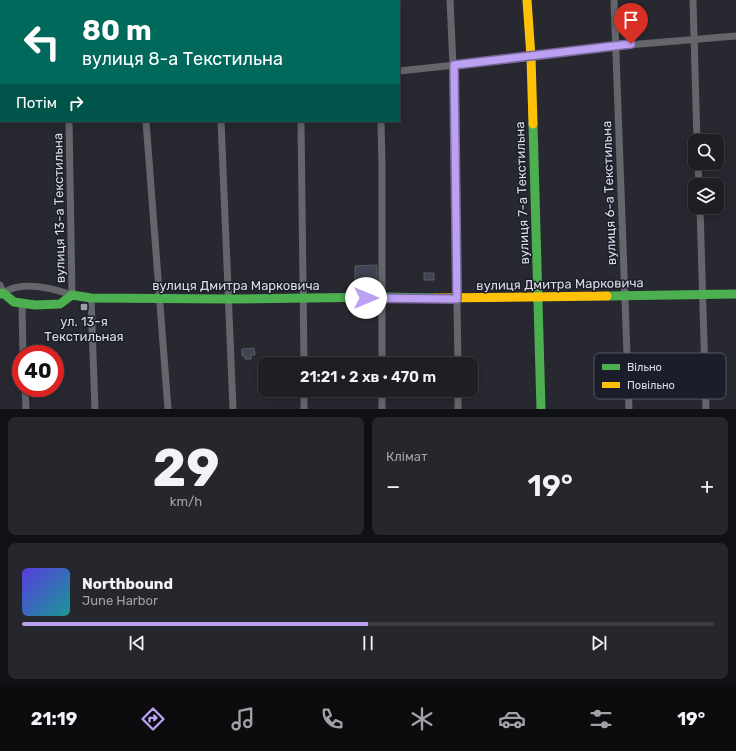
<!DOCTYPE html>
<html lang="uk">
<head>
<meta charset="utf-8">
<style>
  :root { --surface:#1e1f24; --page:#26272c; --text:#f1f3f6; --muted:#a1a2a6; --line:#3c3d41; --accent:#bca0f2 }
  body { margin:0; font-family:Rubik,sans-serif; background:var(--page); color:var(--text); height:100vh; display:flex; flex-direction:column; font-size:15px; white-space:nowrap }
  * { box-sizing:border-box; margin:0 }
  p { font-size:13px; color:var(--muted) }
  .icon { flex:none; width:22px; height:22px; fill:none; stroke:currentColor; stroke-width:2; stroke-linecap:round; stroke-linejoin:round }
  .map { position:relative; height:409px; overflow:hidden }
  .side { display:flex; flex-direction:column; gap:8px; padding:8px; background:#101114; flex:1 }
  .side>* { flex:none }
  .hud { position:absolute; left:0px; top:0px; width:400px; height:122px; box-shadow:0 2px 10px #0003,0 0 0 1px var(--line); background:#00695c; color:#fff; overflow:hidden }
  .controls { position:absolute; left:688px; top:134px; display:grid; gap:8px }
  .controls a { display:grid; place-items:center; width:36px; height:36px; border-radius:8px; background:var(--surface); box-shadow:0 2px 10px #0003,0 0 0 1px var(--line); font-size:20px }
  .speed { position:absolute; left:12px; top:345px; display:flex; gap:8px; font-size:20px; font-weight:700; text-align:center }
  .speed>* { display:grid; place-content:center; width:52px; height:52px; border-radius:50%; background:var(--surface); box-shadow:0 2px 10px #0003,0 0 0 1px var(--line); line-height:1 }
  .speed .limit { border:6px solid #d22; background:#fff; color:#111 }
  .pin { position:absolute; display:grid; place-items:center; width:34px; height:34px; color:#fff; margin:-41px -17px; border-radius:50% 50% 50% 0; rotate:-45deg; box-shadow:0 0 4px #0007 }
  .pin .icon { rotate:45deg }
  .me { position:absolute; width:44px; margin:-22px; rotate:90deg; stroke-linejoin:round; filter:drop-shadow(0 0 3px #0008) }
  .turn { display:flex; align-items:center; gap:14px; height:84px; padding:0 16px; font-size:18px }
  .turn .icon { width:52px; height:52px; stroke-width:2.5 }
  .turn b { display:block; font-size:28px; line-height:34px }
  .then { display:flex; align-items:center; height:38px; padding:0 16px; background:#0003; gap:8px; font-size:15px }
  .big { font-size:30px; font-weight:600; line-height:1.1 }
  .side .tile { flex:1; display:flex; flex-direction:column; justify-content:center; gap:6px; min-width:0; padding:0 14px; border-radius:8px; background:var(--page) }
  .side .dial { align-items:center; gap:0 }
  .dial b { font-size:52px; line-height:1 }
  .song { display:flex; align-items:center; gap:12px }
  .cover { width:48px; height:48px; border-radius:6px; background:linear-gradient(135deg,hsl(250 70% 55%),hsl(180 70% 35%)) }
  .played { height:4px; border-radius:2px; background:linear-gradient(90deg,var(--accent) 50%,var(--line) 50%) }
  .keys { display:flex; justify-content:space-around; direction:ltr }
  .heat { display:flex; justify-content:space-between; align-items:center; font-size:22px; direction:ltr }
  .side .tiles { flex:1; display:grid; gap:8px; grid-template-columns:1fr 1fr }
  .tile:last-child { grid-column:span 2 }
  .trip { position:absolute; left:258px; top:357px; width:220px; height:40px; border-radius:8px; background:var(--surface); box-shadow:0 2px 10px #0003,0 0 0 1px var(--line); font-weight:600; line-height:40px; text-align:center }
  .menu { display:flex; height:64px; justify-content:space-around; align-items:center; background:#0c0c0e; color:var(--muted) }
  .menu .icon { width:28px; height:28px }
  .menu .on { color:var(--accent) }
  .menu b { font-size:18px; color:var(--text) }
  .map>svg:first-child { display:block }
  .building { fill:#414354; stroke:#5a5a60 }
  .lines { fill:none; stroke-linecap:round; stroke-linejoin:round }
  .street { stroke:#64666c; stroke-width:7 }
  .fast { stroke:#4caf50; stroke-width:9 }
  .slow { stroke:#ffc107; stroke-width:9 }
  .route-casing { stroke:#7a689d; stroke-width:10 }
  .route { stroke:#bca0f2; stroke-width:7 }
  .poi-dot { fill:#9c9ea6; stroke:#1b1e2a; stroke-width:1.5 }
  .labels { text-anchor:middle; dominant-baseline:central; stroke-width:3; stroke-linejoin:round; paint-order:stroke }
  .street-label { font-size:13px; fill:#dbdde6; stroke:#1b1e2a }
  .poi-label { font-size:13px; fill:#dbdde6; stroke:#1b1e2a }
  .key { fill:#1b1e2a; stroke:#555762; stroke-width:1 }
  .key-label { font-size:11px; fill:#dbdde6 }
</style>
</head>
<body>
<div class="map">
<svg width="736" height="409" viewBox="0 0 736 409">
  <rect width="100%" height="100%" fill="#282930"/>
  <path class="building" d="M 377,265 L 377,281 L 355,281 L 355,266 Z
    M 424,273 L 434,273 L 434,280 L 424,280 Z
    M 254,348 L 255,355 L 251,355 L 251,359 L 245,359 L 245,356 L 242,356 L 242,349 Z"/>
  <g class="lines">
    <path class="street" d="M 53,0 L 53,1
      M 137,0 L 137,1
      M 214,0 L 214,1
      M 291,0 L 291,1
      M 374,0 L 374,1
      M 450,0 L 453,65 L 458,364
      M 614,0 L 629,409
      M 693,0 L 697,141
      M 399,71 L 531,57 L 616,46 L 736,36
      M 0,116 L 1,116
      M 146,121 L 168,409
      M 221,121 L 233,409
      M 301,121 L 304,364
      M 381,121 L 382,166 L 382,364
      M 698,163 L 699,185
      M 700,207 L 706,409
      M 0,285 L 3,293 C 22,280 52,288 72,295 L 69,121
      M 91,298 L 95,409
      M 22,304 L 23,354
      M 25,388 L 26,409
      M 304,390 L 304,409
      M 458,390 L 458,409
      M 382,409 L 382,390"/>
    <path class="fast" d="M 533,124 L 541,409
      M 0,294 L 3,293 L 14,302 L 35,305 L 60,304 L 72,295 L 91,298 L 229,299 L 382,297 L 435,298
      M 607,296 L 736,294"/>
    <path class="slow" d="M 527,0 L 531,57 L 533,124
      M 435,298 L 607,296"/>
  </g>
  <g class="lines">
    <g class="route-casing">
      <path id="route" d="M 366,298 L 457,299 L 454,65 L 631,44"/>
    </g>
    <use href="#route" class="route"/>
  </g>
  <rect class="poi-dot" x="80" y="303" width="8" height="8" rx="2"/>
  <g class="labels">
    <g class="street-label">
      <text transform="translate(522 193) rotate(-92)">вулиця 7-а Текстильна</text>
      <text transform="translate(609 193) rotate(-92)">вулиця 6-а Текстильна</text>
      <text transform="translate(59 208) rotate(-91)">вулиця 13-а Текстильна</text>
      <text transform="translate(560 284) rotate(-1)">вулиця Дмитра Марковича</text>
      <text x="236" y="285">вулиця Дмитра Марковича</text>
    </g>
    <g class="poi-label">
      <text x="84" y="321">ул. 13-я<tspan x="84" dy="15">Текстильная</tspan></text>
    </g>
  </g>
  <rect x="594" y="353" width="132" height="46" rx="6" class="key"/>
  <rect x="602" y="364" width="18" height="6" fill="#4caf50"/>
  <rect x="602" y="382" width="18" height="6" fill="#ffc107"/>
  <g class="key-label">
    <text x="627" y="371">Вільно</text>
    <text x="627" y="389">Повільно</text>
  </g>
</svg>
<div class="controls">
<a><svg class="icon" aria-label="search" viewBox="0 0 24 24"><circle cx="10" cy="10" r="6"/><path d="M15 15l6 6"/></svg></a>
<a><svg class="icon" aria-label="layers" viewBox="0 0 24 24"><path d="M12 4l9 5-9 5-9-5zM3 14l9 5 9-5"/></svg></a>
</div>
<div class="speed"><div class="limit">40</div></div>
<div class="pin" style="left:631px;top:44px;background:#d93025"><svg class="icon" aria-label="arrive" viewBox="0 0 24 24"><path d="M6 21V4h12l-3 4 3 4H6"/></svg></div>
<svg class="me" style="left:366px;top:298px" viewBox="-20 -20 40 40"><circle r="19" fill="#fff"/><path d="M0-13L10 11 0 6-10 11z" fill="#bca0f2"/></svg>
<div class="trip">21:21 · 2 хв · 470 m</div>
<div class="hud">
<div class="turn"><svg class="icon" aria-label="left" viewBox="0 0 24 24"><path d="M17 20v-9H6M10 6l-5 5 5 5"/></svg><div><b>80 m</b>вулиця 8-а Текстильна</div></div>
<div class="then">Потім<svg class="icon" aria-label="right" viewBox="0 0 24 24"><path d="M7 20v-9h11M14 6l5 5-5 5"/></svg></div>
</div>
</div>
<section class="side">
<div class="tiles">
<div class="tile dial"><b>29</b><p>km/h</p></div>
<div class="tile"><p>Клімат</p>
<div class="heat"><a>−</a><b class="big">19°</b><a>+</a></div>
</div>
<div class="tile">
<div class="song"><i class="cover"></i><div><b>Northbound</b><p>June Harbor</p></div></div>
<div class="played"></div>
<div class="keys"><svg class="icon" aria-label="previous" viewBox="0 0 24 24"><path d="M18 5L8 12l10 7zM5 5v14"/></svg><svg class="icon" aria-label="pause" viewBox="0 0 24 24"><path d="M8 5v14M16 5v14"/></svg><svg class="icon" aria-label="next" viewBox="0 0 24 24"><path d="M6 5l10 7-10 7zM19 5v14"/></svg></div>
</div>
</div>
</section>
<nav class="menu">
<b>21:19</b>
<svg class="icon on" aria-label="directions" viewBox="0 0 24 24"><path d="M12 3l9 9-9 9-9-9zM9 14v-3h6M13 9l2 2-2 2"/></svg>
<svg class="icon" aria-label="music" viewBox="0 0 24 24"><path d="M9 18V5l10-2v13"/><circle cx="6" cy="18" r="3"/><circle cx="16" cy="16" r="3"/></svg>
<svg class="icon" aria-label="phone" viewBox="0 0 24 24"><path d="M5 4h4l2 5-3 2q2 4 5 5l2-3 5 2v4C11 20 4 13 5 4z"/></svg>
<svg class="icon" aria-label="climate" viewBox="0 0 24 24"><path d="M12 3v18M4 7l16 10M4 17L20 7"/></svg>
<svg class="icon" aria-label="car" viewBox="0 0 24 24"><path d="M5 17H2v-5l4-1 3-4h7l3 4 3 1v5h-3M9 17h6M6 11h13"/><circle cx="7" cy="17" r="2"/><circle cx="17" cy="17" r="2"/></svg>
<svg class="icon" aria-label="filters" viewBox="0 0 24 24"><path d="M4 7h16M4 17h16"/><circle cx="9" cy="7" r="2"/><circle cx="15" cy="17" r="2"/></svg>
<b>19°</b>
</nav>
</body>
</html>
